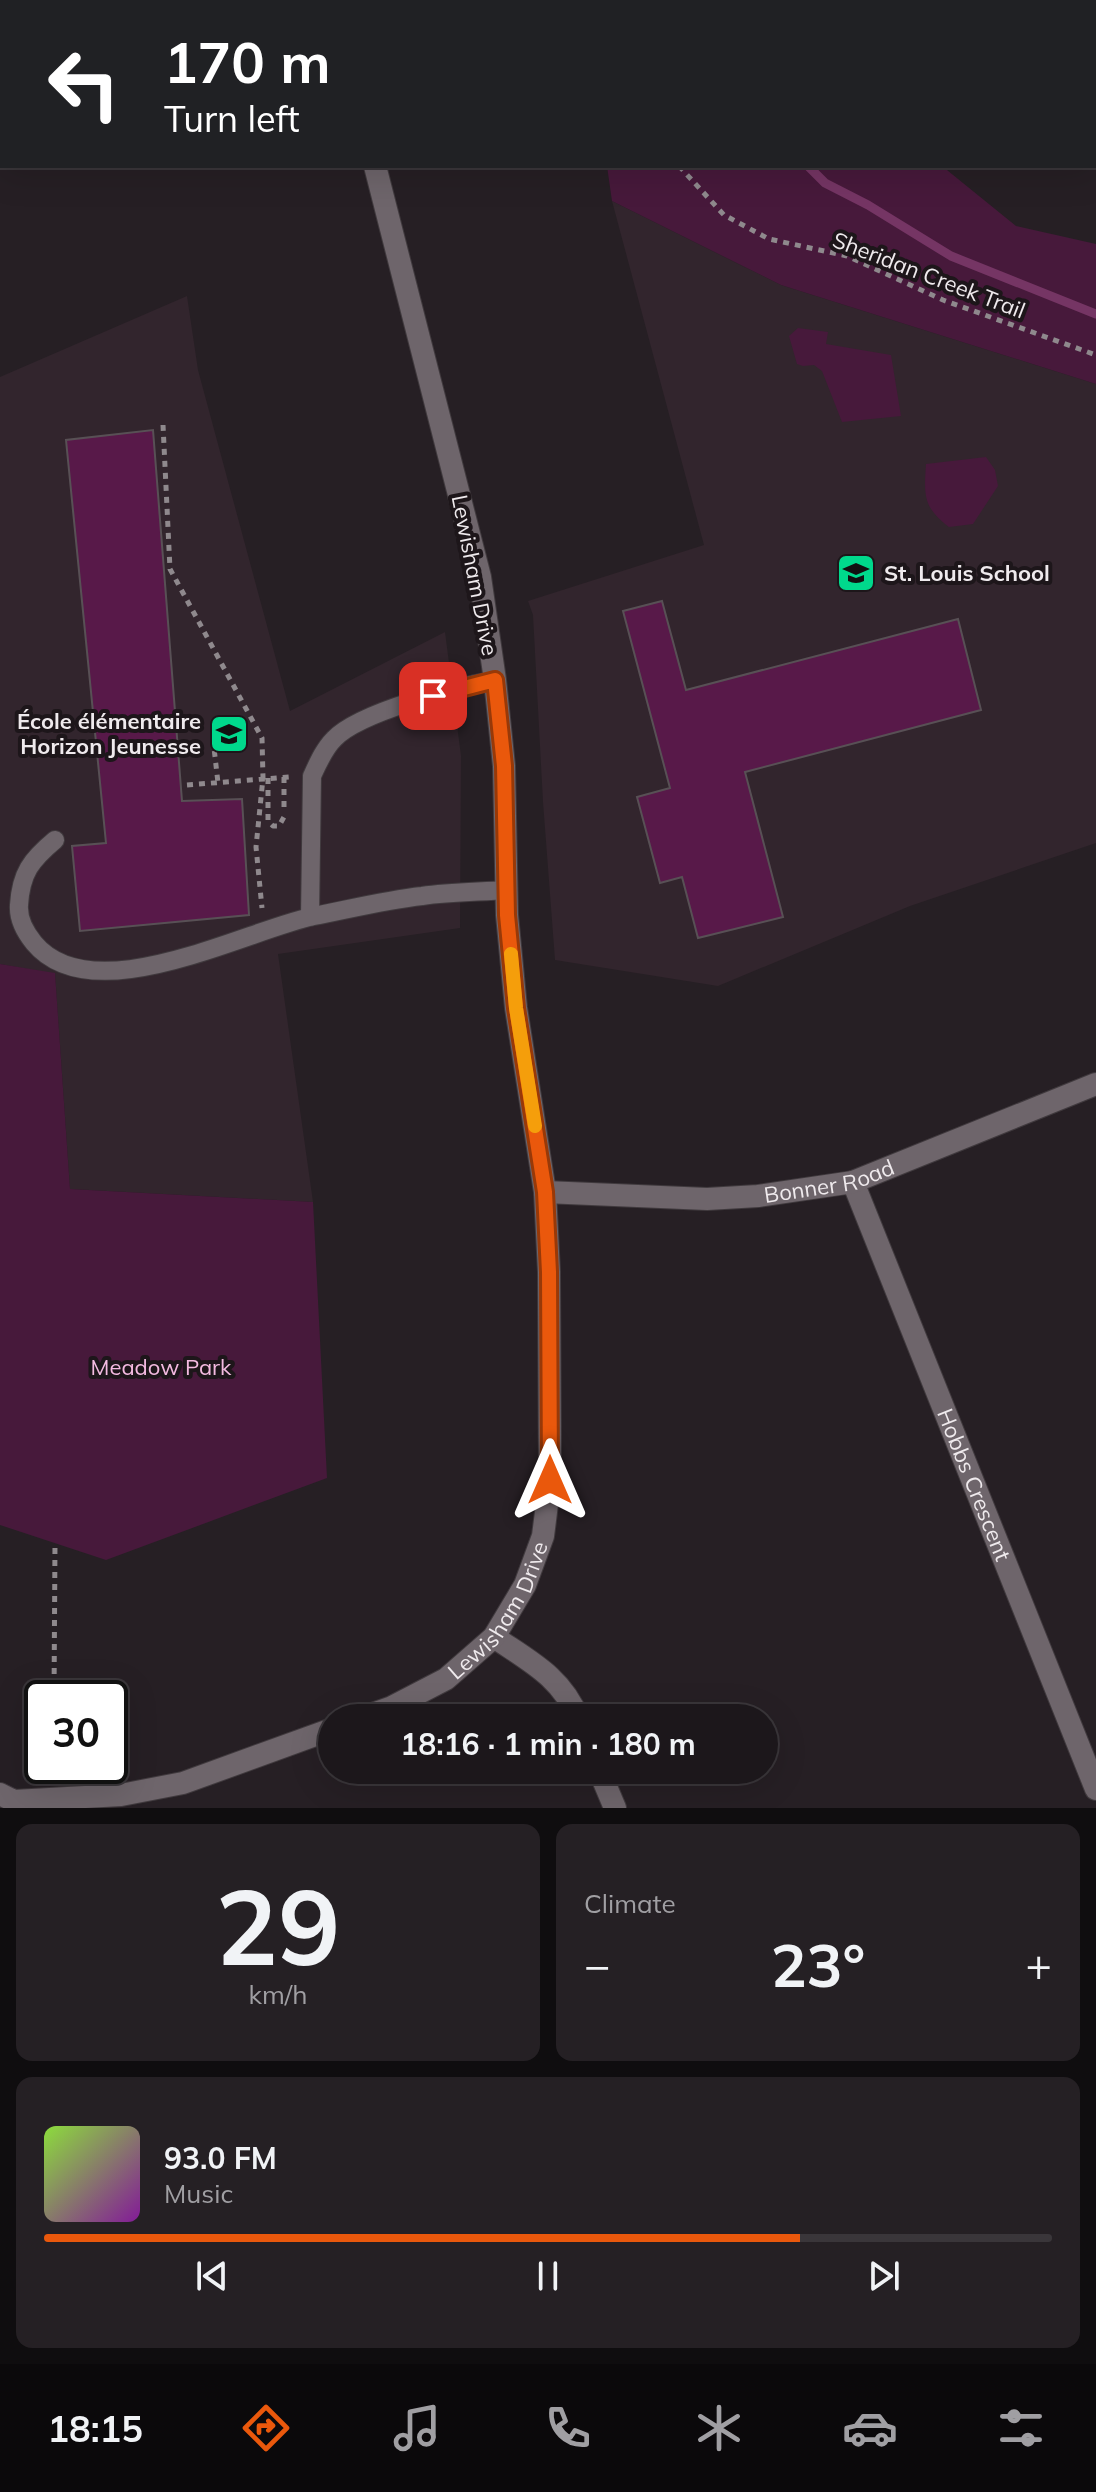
<!DOCTYPE html>
<html lang="en">
<head>
<meta charset="utf-8">
<style>
  :root { --surface:#1c171b; --page:#252024; --text:#f1f3f6; --muted:#a09fa3; --line:#3a363a; --accent:#ea580c }
  body { margin:0; font-family:Mulish,sans-serif; background:var(--page); color:var(--text); height:100vh; display:flex; flex-direction:column; font-size:30px; white-space:nowrap }
  * { box-sizing:border-box; margin:0 }
  p { font-size:26px; color:var(--muted) }
  .icon { flex:none; width:44px; height:44px; fill:none; stroke:currentColor; stroke-width:2; stroke-linecap:round; stroke-linejoin:round }
  .map { position:relative; height:1808px; overflow:hidden }
  .details { display:flex; flex-direction:column; gap:16px; padding:16px; background:#0f0d0f; flex:1 }
  .details>* { flex:none }
  .top-card { position:absolute; left:0px; top:0px; width:1096px; height:168px; box-shadow:0 8px 32px #0002,0 0 0 2px var(--line); background:#202124; color:#fff; overflow:hidden }
  .speed { position:absolute; left:24px; top:1680px; display:flex; gap:16px; font-size:40px; font-weight:700; text-align:center }
  .speed>* { display:grid; place-content:center; width:104px; height:104px; border-radius:50%; background:var(--surface); box-shadow:0 8px 32px #0002,0 0 0 2px var(--line); line-height:1 }
  .speed .limit { border:4px solid #111; border-radius:12px; background:#fff; color:#111 }
  .pin { position:absolute; display:grid; place-items:center; width:68px; height:68px; color:#fff; margin:-34px; border-radius:16px; box-shadow:0 4px 12px #0006 }
  .me { position:absolute; width:88px; margin:-44px; rotate:0deg; stroke-linejoin:round; filter:drop-shadow(0 0 6px #0008) }
  .turn { display:flex; align-items:center; gap:28px; height:168px; padding:0 32px; font-size:36px }
  .turn .icon { width:104px; height:104px; stroke-width:2.5 }
  .turn b { display:block; font-size:56px; line-height:68px }
  .big { font-size:60px; font-weight:700; line-height:1.1 }
  .details .widget { flex:1; display:flex; flex-direction:column; justify-content:center; gap:12px; min-width:0; padding:0 28px; border-radius:16px; background:var(--page) }
  .details .dial { align-items:center; gap:0 }
  .dial b { font-size:104px; line-height:1 }
  .song { display:flex; align-items:center; gap:24px }
  .cover { width:96px; height:96px; border-radius:12px; background:linear-gradient(135deg,hsl(90 70% 55%),hsl(290 70% 35%)) }
  .played { height:8px; border-radius:4px; background:linear-gradient(90deg,var(--accent) 75%,var(--line) 75%) }
  .keys { display:flex; justify-content:space-around; direction:ltr }
  .heat { display:flex; justify-content:space-between; align-items:center; font-size:44px; direction:ltr }
  .details .tiles { flex:1; display:grid; gap:16px; grid-template-columns:1fr 1fr }
  .widget:last-child { grid-column:span 2 }
  .trip { position:absolute; left:318px; top:1704px; width:460px; height:80px; border-radius:40px; background:var(--surface); box-shadow:0 8px 32px #0002,0 0 0 2px var(--line); font-weight:700; line-height:80px; text-align:center }
  .dock { display:flex; height:128px; justify-content:space-around; align-items:center; background:#0b090b; color:var(--muted) }
  .dock .icon { width:56px; height:56px }
  .dock .active { color:var(--accent) }
  .dock b { font-size:36px; color:var(--text) }
  .map>svg:first-child { display:block }
  .built { fill:#32252d }
  .green { fill:#47193b }
  .lines { fill:none; stroke-linecap:round; stroke-linejoin:round }
  .stream { stroke:#753564; stroke-width:9 }
  .building { fill:#581949; stroke:#585055; stroke-width:2 }
  .service-casing { stroke:#403a3e; stroke-width:20 }
  .minor-casing { stroke:#403a3e; stroke-width:24 }
  .tertiary-casing { stroke:#403a3e; stroke-width:24 }
  .path { stroke:#8f898d; stroke-width:5; stroke-dasharray:6 6; stroke-linecap:butt }
  .service { stroke:#6e656b; stroke-width:18 }
  .minor { stroke:#6e656b; stroke-width:22 }
  .tertiary { stroke:#6e656b; stroke-width:22 }
  .route-casing { stroke:#983908; stroke-width:20 }
  .route { stroke:#ea580c; stroke-width:14 }
  .slow { stroke:#f59e0b; stroke-width:14 }
  .labels { text-anchor:middle; dominant-baseline:central; stroke-width:8; stroke-linejoin:round; paint-order:stroke }
  .street-label { font-size:22px; fill:#efeaed; stroke:#1d161a }
  .poi-label { font-size:22px; font-weight:bold; fill:#efeaed; stroke:#1d161a; text-anchor:start }
  .park-label { font-size:22px; fill:#f4bae1; stroke:#1d161a }
</style>
</head>
<body>
<div class="map">
<svg width="1096" height="1808" viewBox="0 0 1096 1808">
  <rect width="100%" height="100%" fill="#261f24"/>
  <path class="built" d="M 612,201 L 781,285 L 1096,384 L 1096,843 L 910,906 L 718,986 L 555,960 L 543,802 L 533,615 L 528,601 L 704,545 Z
    M 187,296 L 198,370 L 290,711 L 445,632 L 461,756 L 460,928 L 278,954 L 313,1202 L 70,1189 L 55,974 L 0,964 L 0,377 Z"/>
  <path class="green" d="M 607,166 L 942,166 L 1016,226 L 1096,244 L 1096,384 L 781,285 L 612,201 Z
    M 798,328 L 828,332 L 826,344 L 891,355 L 901,416 L 842,422 L 822,371 L 814,365 L 803,366 L 797,364 L 789,336 Z
    M 986,457 L 995,470 L 998,486 L 973,524 L 949,527 C 923,507 924,496 926,464 Z
    M 0,964 L 55,973 L 70,1189 L 313,1202 L 327,1478 L 106,1560 L 0,1525 Z"/>
  <g class="lines">
    <path class="stream" d="M 698,0 L 699,2
      M 808,166 L 825,183 L 868,205 L 951,256 L 1096,314"/>
  </g>
  <path class="building" d="M 153,430 L 182,801 L 242,799 L 249,915 L 80,931 L 72,846 L 106,843 L 66,440 Z
    M 662,601 L 686,690 L 958,619 L 981,710 L 745,772 L 783,917 L 698,938 L 682,877 L 660,883 L 637,797 L 670,788 L 623,611 Z"/>
  <g class="lines">
    <g class="service-casing">
      <path id="service" d="M 55,840 C 31,860 21,873 19,905 C 18,919 25,932 34,943 C 92,1013 244,931 314,916 C 350,909 386,900 422,896 C 450,892 478,892 506,890
        M 310,917 L 312,776 C 318,763 324,749 334,739 C 359,712 458,687 495,680"/>
    </g>
    <g class="minor-casing">
      <g id="minor">
        <path d="M 333,0 L 333,2"/>
        <path id="s1" d="M 853,1182 L 1096,1789"/>
        <path id="s2" d="M 545,1192 L 707,1199 L 758,1196 L 853,1182 L 1096,1084"/>
        <path d="M 494,1637 C 529,1661 562,1677 578,1718"/>
        <path id="s3" d="M 361,1718 L 392,1707 L 446,1679 L 494,1637 L 525,1585 L 543,1536 L 550,1480 L 549,1272 L 545,1192 L 516,1008 L 507,915 L 504,766 L 495,680 L 480,577 L 375,166"/>
        <path d="M 599,1770 L 615,1808"/>
        <path d="M 0,1794 L 14,1801 L 50,1799 L 121,1795 L 183,1783 L 332,1729"/>
      </g>
    </g>
    <g class="tertiary-casing">
      <path id="tertiary" d="M 281,2 L 287,0
        M 0,110 L 2,109"/>
    </g>
    <path class="path" d="M 594,0 L 594,2
      M 679,166 L 724,215 L 769,239 L 847,256 L 943,300 L 1096,355
      M 163,425 L 170,569 L 262,738 L 263,778 L 256,847 L 262,908
      M 213,739 L 218,783
      M 284,777 L 284,807
      M 268,778 L 268,821 L 273,826 L 279,826 L 284,817
      M 187,785 L 289,777
      M 54,1698 L 55,1543"/>
    <use href="#service" class="service"/>
    <use href="#minor" class="minor"/>
    <use href="#tertiary" class="tertiary"/>
  </g>
  <g class="lines">
    <g class="route-casing">
      <path id="route" d="M 433,696 L 495,680 L 504,766 L 507,915 L 516,1008 L 545,1192 L 549,1272 L 550,1480"/>
    </g>
    <use href="#route" class="route"/>
    <path class="slow" d="M 511,954 L 516,1008 L 535,1126"/>
  </g>
  <defs>
    <g id="school-square" transform="scale(2)"><rect x="-9" y="-9" width="18" height="18" rx="4" fill="#00d98c" stroke="#1d161a"/><path d="M0-5L7-2L0 1L-7-2ZM-4 1L0 2.5L4 1V4Q0 6-4 4Z" fill="#111"/></g>
  </defs>
  <g fill-rule="evenodd">
    <use href="#school-square" x="856" y="573"/>
    <use href="#school-square" x="229" y="734"/>
  </g>
  <g class="labels">
    <g class="street-label">
      <text transform="translate(929 275) rotate(21)">Sheridan Creek Trail</text>
      <text transform="translate(475 575) rotate(79)">Lewisham Drive</text>
      <text stroke="none"><textPath href="#s2" startOffset="286">Bonner Road</textPath></text>
      <text stroke="none"><textPath href="#s1" startOffset="326">Hobbs Crescent</textPath></text>
      <text stroke="none"><textPath href="#s3" startOffset="182">Lewisham Drive</textPath></text>
    </g>
    <g class="poi-label">
      <text x="884" y="573">St. Louis School</text>
      <text x="201" y="721" text-anchor="end">École élémentaire<tspan x="201" dy="25">Horizon Jeunesse</tspan></text>
    </g>
    <g class="park-label">
      <text x="161" y="1367">Meadow Park</text>
    </g>
  </g>
</svg>
<div class="speed"><div class="limit">30</div></div>
<div class="pin" style="left:433px;top:696px;background:#d93025"><svg class="icon" aria-label="arrive" viewBox="0 0 24 24"><path d="M6 21V4h12l-3 4 3 4H6"/></svg></div>
<svg class="me" style="left:550px;top:1480px" viewBox="-20 -20 40 40"><path d="M0-17L14 15 0 8-14 15z" fill="#ea580c" stroke="#fff" stroke-width="4"/></svg>
<div class="trip">18:16 · 1 min · 180 m</div>
<div class="top-card">
<div class="turn"><svg class="icon" aria-label="left" viewBox="0 0 24 24"><path d="M17 20v-9H6M10 6l-5 5 5 5"/></svg><div><b>170 m</b>Turn left</div></div>
</div>
</div>
<section class="details">
<div class="tiles">
<div class="widget dial"><b>29</b><p>km/h</p></div>
<div class="widget"><p>Climate</p>
<div class="heat"><a>−</a><b class="big">23°</b><a>+</a></div>
</div>
<div class="widget">
<div class="song"><i class="cover"></i><div><b>93.0 FM</b><p>Music</p></div></div>
<div class="played"></div>
<div class="keys"><svg class="icon" aria-label="previous" viewBox="0 0 24 24"><path d="M18 5L8 12l10 7zM5 5v14"/></svg><svg class="icon" aria-label="pause" viewBox="0 0 24 24"><path d="M8 5v14M16 5v14"/></svg><svg class="icon" aria-label="next" viewBox="0 0 24 24"><path d="M6 5l10 7-10 7zM19 5v14"/></svg></div>
</div>
</div>
</section>
<nav class="dock">
<b>18:15</b>
<svg class="icon active" aria-label="directions" viewBox="0 0 24 24"><path d="M12 3l9 9-9 9-9-9zM9 14v-3h6M13 9l2 2-2 2"/></svg>
<svg class="icon" aria-label="music" viewBox="0 0 24 24"><path d="M9 18V5l10-2v13"/><circle cx="6" cy="18" r="3"/><circle cx="16" cy="16" r="3"/></svg>
<svg class="icon" aria-label="phone" viewBox="0 0 24 24"><path d="M5 4h4l2 5-3 2q2 4 5 5l2-3 5 2v4C11 20 4 13 5 4z"/></svg>
<svg class="icon" aria-label="climate" viewBox="0 0 24 24"><path d="M12 3v18M4 7l16 10M4 17L20 7"/></svg>
<svg class="icon" aria-label="car" viewBox="0 0 24 24"><path d="M5 17H2v-5l4-1 3-4h7l3 4 3 1v5h-3M9 17h6M6 11h13"/><circle cx="7" cy="17" r="2"/><circle cx="17" cy="17" r="2"/></svg>
<svg class="icon" aria-label="filters" viewBox="0 0 24 24"><path d="M4 7h16M4 17h16"/><circle cx="9" cy="7" r="2"/><circle cx="15" cy="17" r="2"/></svg>
</nav>
</body>
</html>
